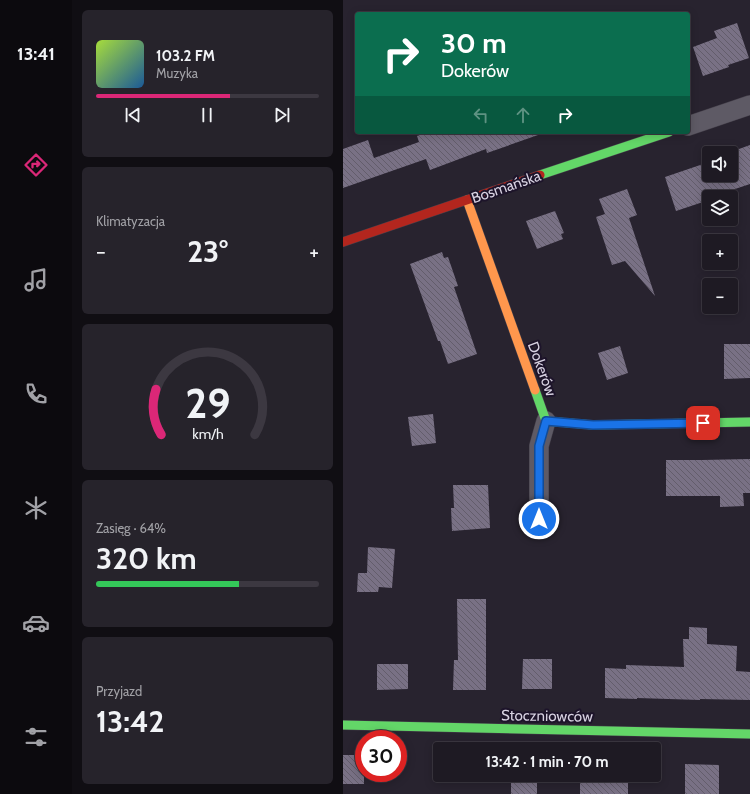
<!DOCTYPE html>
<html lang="pl">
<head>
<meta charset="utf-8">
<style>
  :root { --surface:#1e1a23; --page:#26232b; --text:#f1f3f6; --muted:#a1a1a6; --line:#3c3841; --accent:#db2777 }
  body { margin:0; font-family:Cabin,sans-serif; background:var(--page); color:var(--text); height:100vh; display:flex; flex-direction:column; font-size:15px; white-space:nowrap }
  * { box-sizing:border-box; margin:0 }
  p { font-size:13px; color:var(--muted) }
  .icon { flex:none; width:22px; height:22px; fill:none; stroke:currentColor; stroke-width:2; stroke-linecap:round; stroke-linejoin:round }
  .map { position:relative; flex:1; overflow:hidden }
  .side { display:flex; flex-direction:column; gap:10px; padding:10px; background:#100e13; width:271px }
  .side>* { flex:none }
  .banner { position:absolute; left:12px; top:12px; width:335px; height:122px; border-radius:4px; box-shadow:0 2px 10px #0003,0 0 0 1px var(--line); background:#0b6e4f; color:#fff; overflow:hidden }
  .buttons { position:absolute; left:359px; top:146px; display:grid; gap:8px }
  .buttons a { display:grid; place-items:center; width:36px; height:36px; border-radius:4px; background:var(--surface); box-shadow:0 2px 10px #0003,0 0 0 1px var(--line); font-size:20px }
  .speed { position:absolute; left:12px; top:730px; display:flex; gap:8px; font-size:20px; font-weight:700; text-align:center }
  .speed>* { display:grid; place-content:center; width:52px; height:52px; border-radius:50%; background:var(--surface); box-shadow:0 2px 10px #0003,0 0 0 1px var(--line); line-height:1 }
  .speed .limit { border:6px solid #d22; background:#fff; color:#111 }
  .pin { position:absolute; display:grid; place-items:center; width:34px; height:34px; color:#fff; margin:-17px; border-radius:8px; box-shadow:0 2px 6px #0006 }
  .me { position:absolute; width:44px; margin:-22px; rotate:0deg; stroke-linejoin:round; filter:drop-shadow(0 0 3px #0008) }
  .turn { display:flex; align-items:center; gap:14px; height:84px; padding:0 20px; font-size:18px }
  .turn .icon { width:52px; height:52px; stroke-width:2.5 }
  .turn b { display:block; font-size:28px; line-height:34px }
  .lanes { display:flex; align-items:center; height:38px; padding:0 20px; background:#0003; justify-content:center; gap:20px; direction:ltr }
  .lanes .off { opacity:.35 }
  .big { font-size:30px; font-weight:800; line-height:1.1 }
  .side .card { flex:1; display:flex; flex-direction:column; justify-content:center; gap:6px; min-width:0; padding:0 14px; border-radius:6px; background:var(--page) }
  .side .dial { align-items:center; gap:0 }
  .dial svg { height:104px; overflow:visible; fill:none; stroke:var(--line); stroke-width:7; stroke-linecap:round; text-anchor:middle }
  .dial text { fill:var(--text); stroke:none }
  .song { display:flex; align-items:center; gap:12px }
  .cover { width:48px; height:48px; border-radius:6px; background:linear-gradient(135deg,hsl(80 70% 55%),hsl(210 70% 35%)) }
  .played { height:4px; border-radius:2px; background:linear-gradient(90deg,var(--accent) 60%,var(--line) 60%) }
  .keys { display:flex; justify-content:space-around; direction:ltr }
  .heat { display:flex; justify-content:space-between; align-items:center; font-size:22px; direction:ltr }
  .charge { height:6px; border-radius:3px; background:linear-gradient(90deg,#34c759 64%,var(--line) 0) }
  .trip { position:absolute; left:90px; top:742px; width:228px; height:40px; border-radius:4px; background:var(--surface); box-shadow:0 2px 10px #0003,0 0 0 1px var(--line); font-weight:800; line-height:40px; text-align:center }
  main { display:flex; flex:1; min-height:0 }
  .menu { display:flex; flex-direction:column; width:72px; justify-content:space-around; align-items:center; background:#0c0a0e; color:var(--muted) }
  .menu .icon { width:28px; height:28px }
  .menu .on { color:var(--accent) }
  .menu b { font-size:18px; color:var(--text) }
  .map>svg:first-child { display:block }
  .building { fill:url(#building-back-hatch) }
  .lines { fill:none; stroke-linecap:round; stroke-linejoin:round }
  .street-casing { stroke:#45404b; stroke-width:20 }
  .fast-casing { stroke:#45404b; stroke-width:10 }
  .slow-casing { stroke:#45404b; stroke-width:10 }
  .jam-casing { stroke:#45404b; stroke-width:10 }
  .street { stroke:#5e5a65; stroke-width:19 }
  .fast { stroke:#63d668; stroke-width:9 }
  .slow { stroke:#ff974d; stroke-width:9 }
  .jam { stroke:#b3261e; stroke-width:9 }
  .route-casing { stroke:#114b97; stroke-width:10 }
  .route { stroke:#1a73e8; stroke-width:7 }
  .labels { text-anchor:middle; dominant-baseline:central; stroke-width:4; stroke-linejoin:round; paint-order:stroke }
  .street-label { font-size:15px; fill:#d8d2e2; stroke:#1d142a }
</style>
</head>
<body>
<main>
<nav class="menu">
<b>13:41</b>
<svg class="icon on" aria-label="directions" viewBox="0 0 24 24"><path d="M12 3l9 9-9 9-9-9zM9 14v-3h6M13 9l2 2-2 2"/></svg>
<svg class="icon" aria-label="music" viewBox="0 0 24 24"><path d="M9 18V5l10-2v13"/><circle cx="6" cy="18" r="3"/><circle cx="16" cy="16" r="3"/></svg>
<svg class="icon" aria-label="phone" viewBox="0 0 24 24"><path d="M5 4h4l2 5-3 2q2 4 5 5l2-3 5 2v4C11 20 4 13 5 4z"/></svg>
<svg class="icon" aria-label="climate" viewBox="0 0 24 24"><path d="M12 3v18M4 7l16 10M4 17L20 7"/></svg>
<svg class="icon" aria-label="car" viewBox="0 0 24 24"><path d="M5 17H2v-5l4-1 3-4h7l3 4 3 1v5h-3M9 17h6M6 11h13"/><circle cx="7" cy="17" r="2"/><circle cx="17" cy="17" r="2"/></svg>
<svg class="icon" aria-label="filters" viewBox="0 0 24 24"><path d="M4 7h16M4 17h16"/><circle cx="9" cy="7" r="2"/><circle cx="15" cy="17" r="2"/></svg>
</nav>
<section class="side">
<div class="card">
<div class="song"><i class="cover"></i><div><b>103.2 FM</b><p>Muzyka</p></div></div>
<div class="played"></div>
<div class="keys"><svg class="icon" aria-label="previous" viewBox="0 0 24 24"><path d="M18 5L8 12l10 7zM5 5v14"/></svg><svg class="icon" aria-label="pause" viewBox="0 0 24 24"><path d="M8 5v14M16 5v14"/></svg><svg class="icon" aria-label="next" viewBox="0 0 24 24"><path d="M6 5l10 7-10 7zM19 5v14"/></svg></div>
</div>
<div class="card"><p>Klimatyzacja</p>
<div class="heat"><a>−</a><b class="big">23°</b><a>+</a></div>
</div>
<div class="card dial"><svg viewBox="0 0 100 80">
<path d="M14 69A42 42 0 1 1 86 69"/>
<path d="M14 69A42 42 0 0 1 10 34" stroke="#db2777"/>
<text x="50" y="56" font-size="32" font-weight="700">29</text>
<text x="50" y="72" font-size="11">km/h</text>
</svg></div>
<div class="card"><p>Zasięg · 64%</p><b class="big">320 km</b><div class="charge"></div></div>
<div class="card"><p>Przyjazd</p><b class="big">13:42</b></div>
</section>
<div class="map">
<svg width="407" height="794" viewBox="0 0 407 794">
  <defs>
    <pattern id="building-back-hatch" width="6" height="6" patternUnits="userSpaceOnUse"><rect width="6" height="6" fill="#797185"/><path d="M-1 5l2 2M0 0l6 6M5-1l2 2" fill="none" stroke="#635d6b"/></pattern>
  </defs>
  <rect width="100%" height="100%" fill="#28232f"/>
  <path class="building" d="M 394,23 L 406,58 L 385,65 L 386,67 L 360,76 L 350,47 L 374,38 L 371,31 Z
    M 85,132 L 195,132 L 195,135 L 144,153 L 143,149 L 87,170 L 83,159 L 0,188 L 0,149 L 25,140 L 31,158 L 76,142 L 74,136 Z
    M 407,145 L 407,184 L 383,192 L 384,194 L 375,197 L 366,197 L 366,200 L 333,211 L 322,177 L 366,162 L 366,175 L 388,175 L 388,153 L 385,153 Z
    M 284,189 L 294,215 L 286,218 L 312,296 L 282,261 L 269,265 L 253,217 L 262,214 L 256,199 Z
    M 212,211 L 221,233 L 218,234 L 220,239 L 194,249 L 183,221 Z
    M 99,252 L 101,258 L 105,257 L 115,286 L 111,287 L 134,354 L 105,364 L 97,341 L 95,341 L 67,264 Z
    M 381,344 L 407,344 L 407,378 L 381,379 Z
    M 277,346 L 285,373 L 264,380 L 255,353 Z
    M 90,414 L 93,443 L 69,446 L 65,417 Z
    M 407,459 L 407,493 L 400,493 L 401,506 L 377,507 L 377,496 L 323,496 L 323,460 L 359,460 Z
    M 110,485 L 145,485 L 147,528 L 109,531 L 108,508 L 111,508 Z
    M 25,547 L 52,549 L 49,588 L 36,587 L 35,592 L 14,592 L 15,573 L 24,573 Z
    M 114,599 L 143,599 L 143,690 L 110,690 L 111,660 L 115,660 Z
    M 346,627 L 364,628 L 364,644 L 394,646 L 393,671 L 407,672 L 407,700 L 357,699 L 357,700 L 294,698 L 294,699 L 262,698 L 262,668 L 283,669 L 283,665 L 341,667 L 340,639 L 346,639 Z
    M 180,659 L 209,659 L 209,689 L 179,689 Z
    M 34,664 L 65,664 L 65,689 L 34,690 Z
    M 0,755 L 21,755 L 21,784 L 0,784 Z
    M 342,764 L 376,765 L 376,794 L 342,794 Z
    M 168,775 L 194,775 L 194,794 L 168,794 Z
    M 237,775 L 285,775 L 285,794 L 237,794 Z"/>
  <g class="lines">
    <g class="street-casing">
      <path id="street" d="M 345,126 L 407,105
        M 196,519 L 196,446 L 203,421"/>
    </g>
    <g class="fast-casing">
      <path id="fast" d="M 197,175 L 326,132
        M 192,390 L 203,421 L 250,425 L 407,422
        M 0,725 L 407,734"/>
    </g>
    <g class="slow-casing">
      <path id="slow" d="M 124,200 L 192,390"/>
    </g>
    <g class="jam-casing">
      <path id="jam" d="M 0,242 L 197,175"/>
    </g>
    <use href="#street" class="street"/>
    <use href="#fast" class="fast"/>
    <use href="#slow" class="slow"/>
    <use href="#jam" class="jam"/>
  </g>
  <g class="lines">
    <g class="route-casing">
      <path id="route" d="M 196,519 L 196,446 L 203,421 L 250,425 L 360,423"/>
    </g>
    <use href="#route" class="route"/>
  </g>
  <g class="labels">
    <g class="street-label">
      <text transform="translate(163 187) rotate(-19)">Bosmańska</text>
      <text transform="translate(199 369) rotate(70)">Dokerów</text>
      <text transform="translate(204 716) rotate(1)">Stoczniowców</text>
    </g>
  </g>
</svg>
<div class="buttons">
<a><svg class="icon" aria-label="sound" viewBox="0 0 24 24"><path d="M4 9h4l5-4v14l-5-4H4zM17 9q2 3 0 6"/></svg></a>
<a><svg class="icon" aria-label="layers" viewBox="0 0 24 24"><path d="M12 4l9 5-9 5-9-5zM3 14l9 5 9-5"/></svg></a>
<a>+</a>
<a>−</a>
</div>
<div class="speed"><div class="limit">30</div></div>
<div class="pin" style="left:360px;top:423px;background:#d93025"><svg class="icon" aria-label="arrive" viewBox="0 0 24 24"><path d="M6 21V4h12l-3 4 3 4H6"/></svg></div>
<svg class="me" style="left:196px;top:519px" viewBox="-20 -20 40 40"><circle r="17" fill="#1a73e8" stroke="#fff" stroke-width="3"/><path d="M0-11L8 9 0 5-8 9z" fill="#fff"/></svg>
<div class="trip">13:42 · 1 min · 70 m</div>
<div class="banner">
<div class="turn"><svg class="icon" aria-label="right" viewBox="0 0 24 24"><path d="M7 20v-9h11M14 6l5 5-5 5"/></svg><div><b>30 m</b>Dokerów</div></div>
<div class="lanes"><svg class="icon off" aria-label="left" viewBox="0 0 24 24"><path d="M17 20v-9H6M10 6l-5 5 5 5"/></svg><svg class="icon off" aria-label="ahead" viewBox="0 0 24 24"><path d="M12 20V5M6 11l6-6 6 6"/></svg><svg class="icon" aria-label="right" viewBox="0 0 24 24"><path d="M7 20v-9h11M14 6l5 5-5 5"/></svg></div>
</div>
</div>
</main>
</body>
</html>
